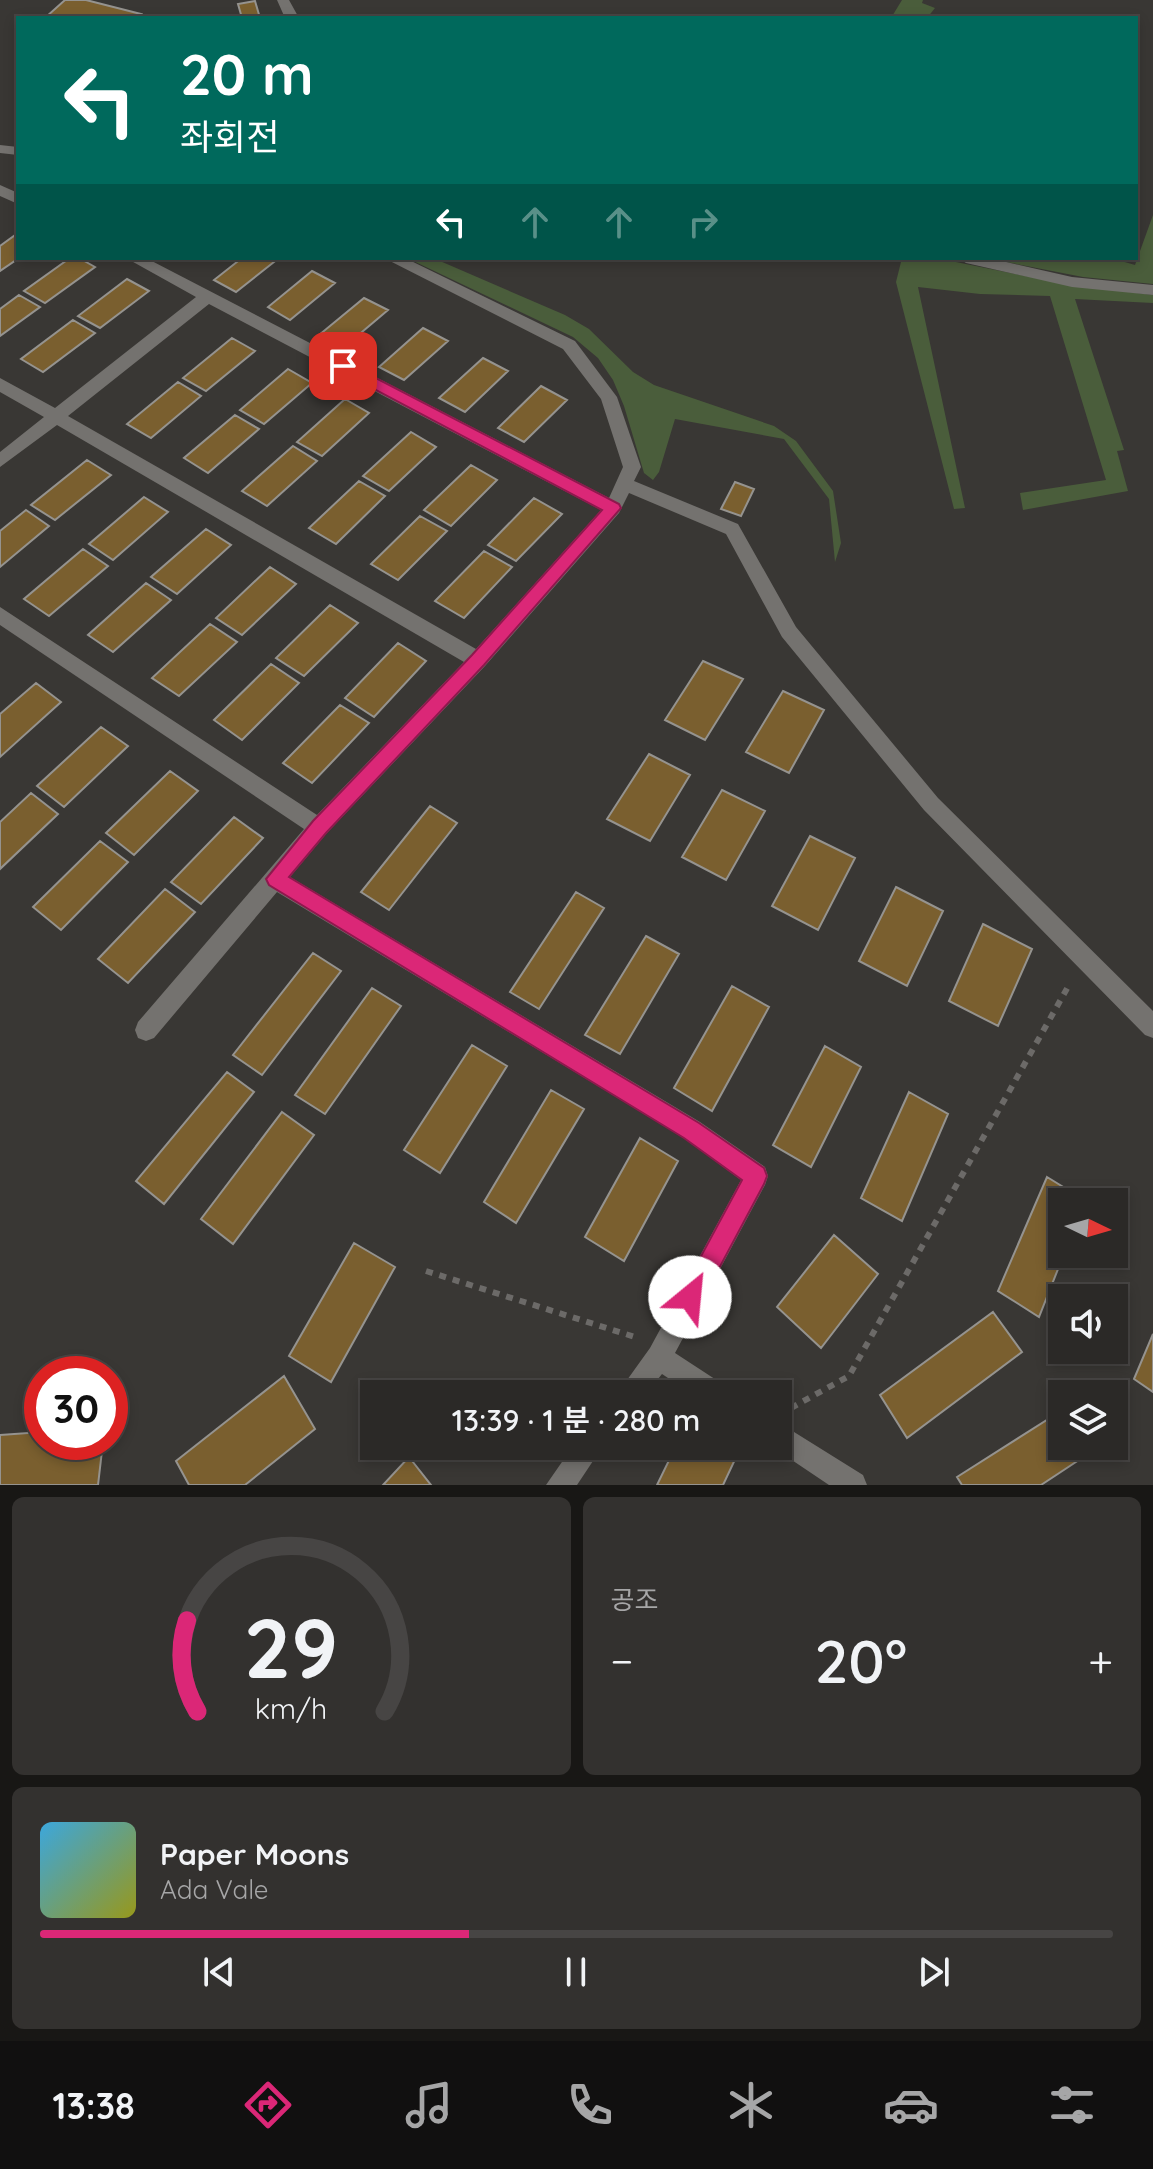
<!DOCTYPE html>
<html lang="ko">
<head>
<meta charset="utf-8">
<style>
  :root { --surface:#2b2927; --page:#33312f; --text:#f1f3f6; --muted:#a6a6a7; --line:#474544; --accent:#db2777 }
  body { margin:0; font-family:Quicksand,"Noto Sans KR",sans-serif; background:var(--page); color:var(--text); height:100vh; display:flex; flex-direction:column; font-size:30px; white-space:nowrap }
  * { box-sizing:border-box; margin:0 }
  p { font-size:26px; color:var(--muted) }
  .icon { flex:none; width:44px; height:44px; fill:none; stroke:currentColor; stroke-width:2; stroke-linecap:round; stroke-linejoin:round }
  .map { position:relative; height:1485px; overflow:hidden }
  .panel { display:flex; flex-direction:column; gap:12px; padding:12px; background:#181715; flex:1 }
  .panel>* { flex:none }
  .guide { position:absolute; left:16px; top:16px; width:1122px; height:244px; border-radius:0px; box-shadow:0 4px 12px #0003,0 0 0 2px var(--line); background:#00695c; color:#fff; overflow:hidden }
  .needle { width:52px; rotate:95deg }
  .buttons { position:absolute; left:1048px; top:1188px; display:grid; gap:16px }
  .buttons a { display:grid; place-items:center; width:80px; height:80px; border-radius:0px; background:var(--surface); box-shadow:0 4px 12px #0003,0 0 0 2px var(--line); font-size:40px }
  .speed { position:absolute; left:24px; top:1356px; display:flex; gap:16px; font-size:40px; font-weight:700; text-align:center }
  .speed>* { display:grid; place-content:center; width:104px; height:104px; border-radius:50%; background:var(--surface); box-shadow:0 4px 12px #0003,0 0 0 2px var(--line); line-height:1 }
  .speed .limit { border:12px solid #d22; background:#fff; color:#111 }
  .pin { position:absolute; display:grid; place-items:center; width:68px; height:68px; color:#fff; margin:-34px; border-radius:16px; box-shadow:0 4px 12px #0006 }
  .me { position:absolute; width:88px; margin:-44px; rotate:28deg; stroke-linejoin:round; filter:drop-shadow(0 0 6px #0008) }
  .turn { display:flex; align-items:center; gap:28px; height:168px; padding:0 32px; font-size:36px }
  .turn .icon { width:104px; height:104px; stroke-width:2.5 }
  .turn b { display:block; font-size:56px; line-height:68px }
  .lanes { display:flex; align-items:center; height:76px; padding:0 32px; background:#0003; justify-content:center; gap:40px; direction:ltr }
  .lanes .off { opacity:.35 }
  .big { font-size:60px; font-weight:600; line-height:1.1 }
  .panel .widget { flex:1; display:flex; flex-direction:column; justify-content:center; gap:12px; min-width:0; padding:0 28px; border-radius:12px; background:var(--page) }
  .panel .dial { align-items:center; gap:0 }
  .dial svg { height:208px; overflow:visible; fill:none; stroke:var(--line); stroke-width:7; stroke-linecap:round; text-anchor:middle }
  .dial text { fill:var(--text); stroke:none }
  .song { display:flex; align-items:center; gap:24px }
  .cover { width:96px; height:96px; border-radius:12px; background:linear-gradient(135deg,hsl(200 70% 55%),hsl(60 70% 35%)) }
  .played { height:8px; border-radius:4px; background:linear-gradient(90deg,var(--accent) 40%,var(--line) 40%) }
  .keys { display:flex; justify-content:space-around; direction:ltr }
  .heat { display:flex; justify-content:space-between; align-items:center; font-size:44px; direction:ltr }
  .panel .tiles { flex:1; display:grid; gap:12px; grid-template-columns:1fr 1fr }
  .widget:last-child { grid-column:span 2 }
  .trip { position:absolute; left:360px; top:1380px; width:432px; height:80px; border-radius:0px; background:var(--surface); box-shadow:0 4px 12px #0003,0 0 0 2px var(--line); font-weight:600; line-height:80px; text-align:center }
  .tab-bar { display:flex; height:128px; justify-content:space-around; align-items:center; background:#111010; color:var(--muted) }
  .tab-bar .icon { width:56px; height:56px }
  .tab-bar .on { color:var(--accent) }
  .tab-bar b { font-size:36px; color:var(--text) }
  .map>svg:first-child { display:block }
  .green { fill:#4a5d3b }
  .building { fill:#7a5f2f; stroke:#95938f; stroke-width:2 }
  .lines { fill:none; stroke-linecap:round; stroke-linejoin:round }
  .path { stroke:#6c6a68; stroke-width:6; stroke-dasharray:7 7; stroke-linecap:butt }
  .minor { fill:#74726f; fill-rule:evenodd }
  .route { fill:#db2777; stroke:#8e194d; stroke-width:2 }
</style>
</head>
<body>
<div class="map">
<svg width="1153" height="1485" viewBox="0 0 1153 1485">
  <rect width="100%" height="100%" fill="#393734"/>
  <path class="green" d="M 902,0 L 923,0 L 922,3 L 935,8 L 927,18 L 891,18 Z
    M 1153,215 L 1153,284 L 1083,277 L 986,258 L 1111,258 L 1135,265 Z
    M 407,258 L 433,258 L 565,315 L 589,329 L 633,372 L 654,385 L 774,426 L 796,441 L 833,491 L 841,543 L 835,562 L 829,499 L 784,439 L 675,419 L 659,472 L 653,480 L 644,473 L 624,406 L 613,380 L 598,358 L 573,337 Z
    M 902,258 L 936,258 L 1065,284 L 1153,295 L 1153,303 L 1075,299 L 1124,450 L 1117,451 L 1128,491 L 1023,510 L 1020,493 L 1106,480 L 1050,296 L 980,294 L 918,287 L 965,508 L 954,509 L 896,282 Z"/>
  <path class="building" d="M 65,0 L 86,0 L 141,14 L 136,18 L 46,17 Z
    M 255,1 L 260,18 L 242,18 L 238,4 Z
    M 18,233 L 19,258 L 0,271 L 0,246 Z
    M 70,258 L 79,258 L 95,267 L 45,303 L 24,291 Z
    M 242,258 L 279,258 L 236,292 L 214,280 Z
    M 312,271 L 335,283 L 290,320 L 268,307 Z
    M 127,279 L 149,291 L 100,328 L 78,316 Z
    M 19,295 L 40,307 L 0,336 L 0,309 Z
    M 364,298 L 388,310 L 343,348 L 319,335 Z
    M 73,320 L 95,333 L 43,372 L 21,359 Z
    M 423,328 L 448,341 L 404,380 L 379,367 Z
    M 232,338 L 255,351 L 206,391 L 183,378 Z
    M 483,358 L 508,371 L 465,412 L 439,398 Z
    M 288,369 L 312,383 L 264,424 L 240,410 Z
    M 178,382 L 201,396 L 151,438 L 127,424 Z
    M 541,386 L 567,400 L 524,442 L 498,428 Z
    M 345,399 L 369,413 L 322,456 L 297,442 Z
    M 235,415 L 259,429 L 208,473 L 184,458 Z
    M 411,432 L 436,447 L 389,491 L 363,476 Z
    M 293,446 L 317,461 L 267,506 L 242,491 Z
    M 87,460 L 111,475 L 55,520 L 31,505 Z
    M 471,465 L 497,480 L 451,526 L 424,510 Z
    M 359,481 L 385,496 L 336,544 L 309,528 Z
    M 735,482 L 754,489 L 741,516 L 721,509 Z
    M 144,497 L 168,512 L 113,560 L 89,544 Z
    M 534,498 L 562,514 L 516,561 L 488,545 Z
    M 26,510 L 49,526 L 0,567 L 0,531 Z
    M 420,516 L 447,531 L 398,580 L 371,564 Z
    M 206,529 L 231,545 L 177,594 L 151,577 Z
    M 83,549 L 108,566 L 49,616 L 24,599 Z
    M 484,551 L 512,567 L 464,618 L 435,601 Z
    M 270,567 L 296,584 L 242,635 L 216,618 Z
    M 146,583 L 171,600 L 113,652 L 88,635 Z
    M 330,605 L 358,623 L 304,676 L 276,658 Z
    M 210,624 L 237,642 L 179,696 L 152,678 Z
    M 398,643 L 426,661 L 374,717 L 345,698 Z
    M 703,661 L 743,679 L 705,740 L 665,720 Z
    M 271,664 L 299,683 L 242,740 L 214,720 Z
    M 36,683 L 61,702 L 0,757 L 0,714 Z
    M 783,691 L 824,710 L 789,773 L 746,752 Z
    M 340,705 L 369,723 L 312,783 L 283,763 Z
    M 101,727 L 128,746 L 64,807 L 37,786 Z
    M 649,754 L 690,775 L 650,841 L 607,819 Z
    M 170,771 L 198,791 L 134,855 L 106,833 Z
    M 722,790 L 765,811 L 726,880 L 682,857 Z
    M 31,793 L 58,814 L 0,869 L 0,822 Z
    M 430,806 L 457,823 L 389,910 L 361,892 Z
    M 234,817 L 263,838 L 201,904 L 171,882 Z
    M 810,836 L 855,858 L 818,930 L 772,906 Z
    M 100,841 L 128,862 L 61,930 L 33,907 Z
    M 896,887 L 943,911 L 907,986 L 859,961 Z
    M 165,889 L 195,912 L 128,983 L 98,959 Z
    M 576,892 L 604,908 L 539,1009 L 510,992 Z
    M 983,924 L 1032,949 L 998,1026 L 949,1001 Z
    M 646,936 L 679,954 L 620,1054 L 585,1035 Z
    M 313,953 L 341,971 L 262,1075 L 233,1055 Z
    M 732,986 L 769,1007 L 712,1111 L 674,1088 Z
    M 372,988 L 401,1006 L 325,1114 L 295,1095 Z
    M 472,1045 L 507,1066 L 440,1173 L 404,1150 Z
    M 825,1046 L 861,1067 L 811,1167 L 773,1145 Z
    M 227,1072 L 254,1092 L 164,1204 L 136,1181 Z
    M 551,1090 L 584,1109 L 516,1223 L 484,1202 Z
    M 909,1092 L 948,1114 L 902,1221 L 861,1198 Z
    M 282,1112 L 314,1135 L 233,1244 L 201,1219 Z
    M 640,1138 L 678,1161 L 624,1261 L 585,1237 Z
    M 1047,1177 L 1086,1201 L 1062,1202 L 1064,1254 L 1039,1317 L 998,1291 Z
    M 834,1235 L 878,1274 L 821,1348 L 777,1307 Z
    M 354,1243 L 395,1267 L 331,1382 L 289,1356 Z
    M 993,1312 L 1022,1352 L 907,1438 L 880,1395 Z
    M 1153,1334 L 1153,1392 L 1134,1379 Z
    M 284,1376 L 315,1429 L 245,1485 L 189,1485 L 176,1461 Z
    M 1061,1411 L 1062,1446 L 1083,1446 L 1088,1454 L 1041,1485 L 962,1485 L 957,1477 Z
    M 42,1432 L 42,1442 L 103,1442 L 98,1485 L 0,1485 L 0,1435 Z
    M 676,1446 L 735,1446 L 740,1449 L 723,1485 L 657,1485 Z
    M 409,1457 L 431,1485 L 383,1485 Z"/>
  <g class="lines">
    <path class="path" d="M 426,1271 L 635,1337
      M 791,1408 L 849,1376 L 1069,985"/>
    <path class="minor" d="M 277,0 L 289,0 L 299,18 L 285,18 Z
      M 0,145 L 18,147 L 18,155 L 0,153 Z
      M 0,185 L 18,193 L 18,204 L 0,196 Z
      M 126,258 L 146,258 L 609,498 L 623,467 L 601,399 L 563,349 L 384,258 L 405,258 L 575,341 L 617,397 L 641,467 L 634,481 L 738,524 L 796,627 L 938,798 L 1153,1011 L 1153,1038 L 1145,1035 L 924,810 L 782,637 L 726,534 L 629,493 L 619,513 L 485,666 L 326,834 L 290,877 L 700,1122 L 765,1167 L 768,1176 L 765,1185 L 675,1353 L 724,1385 L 728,1394 L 692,1394 L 662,1374 L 646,1394 L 617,1394 L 650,1348 L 741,1180 L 684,1138 L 277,892 L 154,1038 L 146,1041 L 138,1038 L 135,1030 L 138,1022 L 304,829 L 0,625 L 0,607 L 317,815 L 464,662 L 57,425 L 0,467 L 0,452 L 44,417 L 0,392 L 0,378 L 55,408 L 196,297 ZM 209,304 L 601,510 L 476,649 L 68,416 Z
      M 958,258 L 989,258 L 1072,277 L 1153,285 L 1153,295 L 1072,287 L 966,263 Z
      M 778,1422 L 863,1475 L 867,1485 L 829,1485 L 771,1446 L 778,1446 Z
      M 573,1446 L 603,1446 L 577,1485 L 546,1485 Z"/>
  </g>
  <path class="route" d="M 343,361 L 619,504 L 621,508 L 484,665 L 326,833 L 289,877 L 699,1123 L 764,1168 L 767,1176 L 764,1184 L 699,1306 L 690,1309 L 682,1306 L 679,1297 L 742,1180 L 684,1138 L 269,885 L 266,879 L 313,821 L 472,655 L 602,510 L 338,370 L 338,363 Z"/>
</svg>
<div class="buttons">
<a><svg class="needle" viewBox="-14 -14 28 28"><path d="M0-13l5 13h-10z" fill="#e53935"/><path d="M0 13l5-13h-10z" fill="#a6a6a7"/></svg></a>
<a><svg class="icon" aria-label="sound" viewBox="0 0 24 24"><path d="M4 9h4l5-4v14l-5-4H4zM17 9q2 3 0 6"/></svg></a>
<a><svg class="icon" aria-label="layers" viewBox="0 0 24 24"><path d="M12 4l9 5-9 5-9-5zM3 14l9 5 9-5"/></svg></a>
</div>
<div class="speed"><div class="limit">30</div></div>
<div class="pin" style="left:343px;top:366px;background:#d93025"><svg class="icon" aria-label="arrive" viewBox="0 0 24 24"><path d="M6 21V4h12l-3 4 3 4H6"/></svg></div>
<svg class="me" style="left:690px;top:1297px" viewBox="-20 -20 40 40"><circle r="19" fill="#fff"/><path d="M0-13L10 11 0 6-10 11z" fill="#db2777"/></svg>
<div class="trip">13:39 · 1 분 · 280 m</div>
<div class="guide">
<div class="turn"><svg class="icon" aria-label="left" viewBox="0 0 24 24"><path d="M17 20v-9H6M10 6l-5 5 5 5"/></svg><div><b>20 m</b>좌회전</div></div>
<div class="lanes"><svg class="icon" aria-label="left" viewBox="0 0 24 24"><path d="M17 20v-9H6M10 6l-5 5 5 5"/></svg><svg class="icon off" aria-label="ahead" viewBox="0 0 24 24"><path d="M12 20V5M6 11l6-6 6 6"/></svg><svg class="icon off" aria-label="ahead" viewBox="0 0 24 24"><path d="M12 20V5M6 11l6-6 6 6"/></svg><svg class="icon off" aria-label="right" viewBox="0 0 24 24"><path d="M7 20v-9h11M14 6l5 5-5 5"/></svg></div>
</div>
</div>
<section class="panel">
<div class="tiles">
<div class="widget dial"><svg viewBox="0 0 100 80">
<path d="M14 69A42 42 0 1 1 86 69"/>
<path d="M14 69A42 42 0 0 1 10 34" stroke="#db2777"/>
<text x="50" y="56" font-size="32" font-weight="700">29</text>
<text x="50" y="72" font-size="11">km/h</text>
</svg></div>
<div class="widget"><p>공조</p>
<div class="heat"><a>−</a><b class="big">20°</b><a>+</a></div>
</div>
<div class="widget">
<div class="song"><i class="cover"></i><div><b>Paper Moons</b><p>Ada Vale</p></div></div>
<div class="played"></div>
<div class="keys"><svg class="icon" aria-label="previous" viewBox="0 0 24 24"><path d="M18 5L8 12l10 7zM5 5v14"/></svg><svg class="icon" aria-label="pause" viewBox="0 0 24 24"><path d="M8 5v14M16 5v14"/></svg><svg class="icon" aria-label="next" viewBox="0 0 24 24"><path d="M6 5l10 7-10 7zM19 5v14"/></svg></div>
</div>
</div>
</section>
<nav class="tab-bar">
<b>13:38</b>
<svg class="icon on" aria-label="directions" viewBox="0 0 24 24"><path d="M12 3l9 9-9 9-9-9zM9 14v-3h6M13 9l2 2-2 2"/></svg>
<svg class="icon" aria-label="music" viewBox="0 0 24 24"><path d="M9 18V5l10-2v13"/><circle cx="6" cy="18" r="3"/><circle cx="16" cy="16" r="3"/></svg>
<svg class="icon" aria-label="phone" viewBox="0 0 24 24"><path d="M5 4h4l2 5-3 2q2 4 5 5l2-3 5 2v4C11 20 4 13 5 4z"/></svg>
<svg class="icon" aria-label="climate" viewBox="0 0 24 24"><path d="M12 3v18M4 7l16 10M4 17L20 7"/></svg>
<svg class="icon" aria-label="car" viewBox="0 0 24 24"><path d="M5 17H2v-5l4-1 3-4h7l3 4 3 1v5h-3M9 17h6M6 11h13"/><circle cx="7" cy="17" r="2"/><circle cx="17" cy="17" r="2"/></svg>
<svg class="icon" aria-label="filters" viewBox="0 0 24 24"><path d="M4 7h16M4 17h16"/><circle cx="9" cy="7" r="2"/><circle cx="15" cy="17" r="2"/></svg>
</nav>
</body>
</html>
